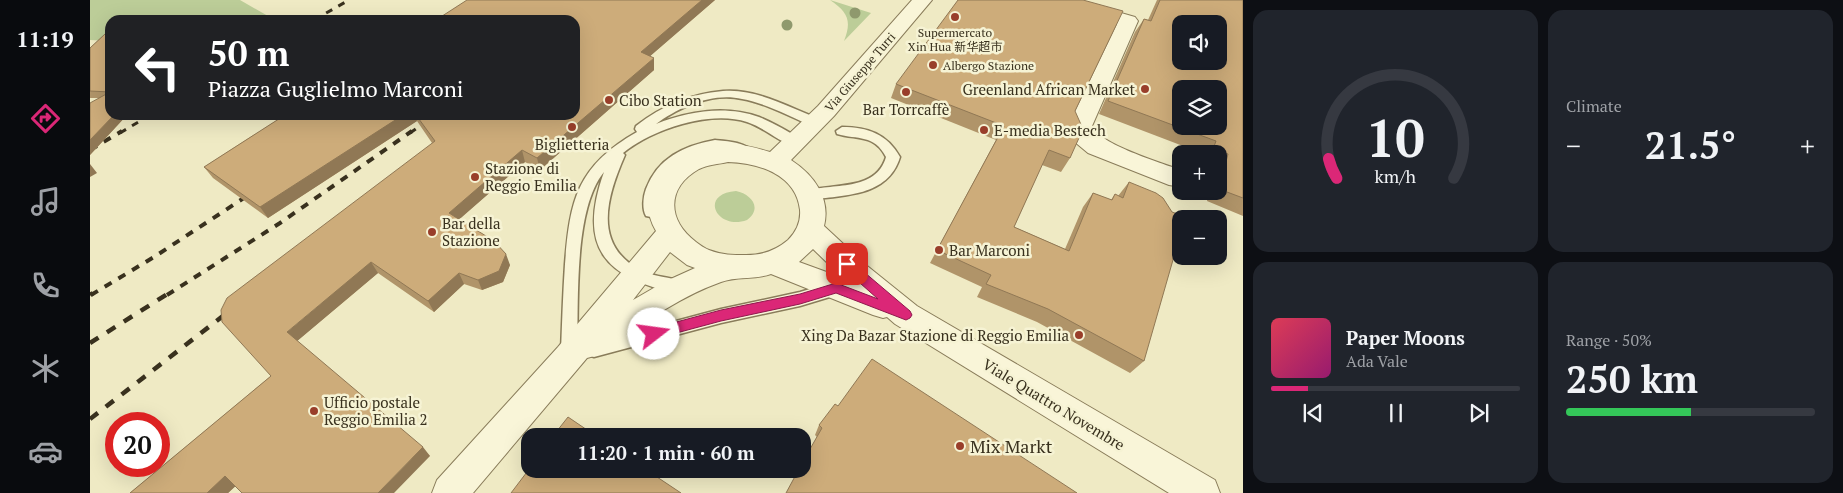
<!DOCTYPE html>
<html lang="en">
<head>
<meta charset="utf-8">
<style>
  :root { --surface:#171b24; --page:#20242c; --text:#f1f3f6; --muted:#9ea1a6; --line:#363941; --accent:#db2777 }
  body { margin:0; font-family:"PT Serif","Noto Sans SC",serif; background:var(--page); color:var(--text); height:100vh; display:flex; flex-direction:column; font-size:19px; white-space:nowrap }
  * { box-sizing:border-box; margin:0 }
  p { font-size:16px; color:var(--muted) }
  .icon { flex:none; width:28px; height:28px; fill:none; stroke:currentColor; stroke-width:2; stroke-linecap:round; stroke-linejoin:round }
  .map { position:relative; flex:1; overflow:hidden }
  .panel { display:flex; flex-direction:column; gap:10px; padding:10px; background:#0d0f14; width:600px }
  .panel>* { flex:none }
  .banner { position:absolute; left:15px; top:15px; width:475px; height:105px; border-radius:15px; box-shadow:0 5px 20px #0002; background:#202124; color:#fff; overflow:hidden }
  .buttons { position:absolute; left:1082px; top:15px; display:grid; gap:10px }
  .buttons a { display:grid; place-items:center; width:55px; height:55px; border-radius:10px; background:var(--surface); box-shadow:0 5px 20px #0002; font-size:25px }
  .speed { position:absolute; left:15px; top:412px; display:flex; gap:10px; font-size:25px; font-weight:700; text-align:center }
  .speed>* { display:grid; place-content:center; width:65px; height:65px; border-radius:50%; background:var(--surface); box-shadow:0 5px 20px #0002; line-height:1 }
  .speed .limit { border:8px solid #d22; background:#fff; color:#111 }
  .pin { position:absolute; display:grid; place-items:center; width:42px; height:42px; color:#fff; margin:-21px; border-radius:10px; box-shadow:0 2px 8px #0006 }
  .me { position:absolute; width:55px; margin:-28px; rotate:75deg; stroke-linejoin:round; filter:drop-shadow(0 0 4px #0008) }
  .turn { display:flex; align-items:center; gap:18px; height:105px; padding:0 20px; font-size:22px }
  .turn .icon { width:65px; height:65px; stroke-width:2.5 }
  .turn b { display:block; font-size:35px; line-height:42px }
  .big { font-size:38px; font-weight:700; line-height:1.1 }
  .panel .tile { flex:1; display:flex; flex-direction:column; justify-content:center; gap:8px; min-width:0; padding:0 18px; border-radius:15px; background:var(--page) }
  .panel .dial { align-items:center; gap:0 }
  .dial svg { height:130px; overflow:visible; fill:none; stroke:var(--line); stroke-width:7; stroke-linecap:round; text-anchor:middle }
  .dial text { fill:var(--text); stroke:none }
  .song { display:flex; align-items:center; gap:15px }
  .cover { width:60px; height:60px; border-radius:8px; background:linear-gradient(135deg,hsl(350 70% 55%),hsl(320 70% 35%)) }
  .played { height:5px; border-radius:2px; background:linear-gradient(90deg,var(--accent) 15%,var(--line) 15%) }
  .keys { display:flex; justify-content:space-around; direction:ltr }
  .heat { display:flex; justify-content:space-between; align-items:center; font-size:28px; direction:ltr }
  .charge { height:8px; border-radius:4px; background:linear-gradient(90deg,#34c759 50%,var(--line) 0) }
  .panel .tiles { flex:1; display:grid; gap:10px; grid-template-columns:repeat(2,1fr) }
  .trip { position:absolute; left:431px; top:428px; width:290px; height:50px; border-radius:15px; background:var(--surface); box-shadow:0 5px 20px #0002; font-weight:700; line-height:50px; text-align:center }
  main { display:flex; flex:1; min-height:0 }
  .dock { display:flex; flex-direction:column; width:90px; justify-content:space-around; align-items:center; background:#090b0e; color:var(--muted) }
  .dock .icon { width:35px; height:35px }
  .dock .on { color:var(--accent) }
  .dock b { font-size:22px; color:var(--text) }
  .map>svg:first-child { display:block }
  .green { fill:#bccd98 }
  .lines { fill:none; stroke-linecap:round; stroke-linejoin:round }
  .service-casing { stroke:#897c5a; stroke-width:3 }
  .minor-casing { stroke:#897c5a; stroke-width:2 }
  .service { fill:#f9f5d8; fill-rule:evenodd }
  .minor { fill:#f9f5d8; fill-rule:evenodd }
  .rail-far2 { stroke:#39311e; stroke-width:3; stroke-dasharray:7 7; stroke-linecap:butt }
  .rail-far1 { stroke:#39311e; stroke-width:4; stroke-dasharray:8 8; stroke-linecap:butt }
  .rail { stroke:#39311e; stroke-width:4.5; stroke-dasharray:10 10; stroke-linecap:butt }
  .tree { fill:#8f996d }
  .wall { fill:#b09469 }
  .shaded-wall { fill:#907855 }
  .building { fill:#cdac7a; stroke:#907855; fill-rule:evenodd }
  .route { fill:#db2777; stroke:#8e194d }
  .poi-dot { fill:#993e2a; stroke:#f6f3d4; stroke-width:2 }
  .labels { text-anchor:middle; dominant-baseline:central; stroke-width:5; stroke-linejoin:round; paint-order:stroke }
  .far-poi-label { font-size:12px; fill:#39311e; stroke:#f6f3d4 }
  .far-street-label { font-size:12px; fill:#39311e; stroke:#f6f3d4 }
  .poi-label { font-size:15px; fill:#39311e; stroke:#f6f3d4; text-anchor:start }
  .street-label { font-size:15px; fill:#39311e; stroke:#f6f3d4 }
  .near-poi-label { font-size:18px; fill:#39311e; stroke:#f6f3d4; text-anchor:start }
</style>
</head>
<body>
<main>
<nav class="dock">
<b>11:19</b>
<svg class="icon on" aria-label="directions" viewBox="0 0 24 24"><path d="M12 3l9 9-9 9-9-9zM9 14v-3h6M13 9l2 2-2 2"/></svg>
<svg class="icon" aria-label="music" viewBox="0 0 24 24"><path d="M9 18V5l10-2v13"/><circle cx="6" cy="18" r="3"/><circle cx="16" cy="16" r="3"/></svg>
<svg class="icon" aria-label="phone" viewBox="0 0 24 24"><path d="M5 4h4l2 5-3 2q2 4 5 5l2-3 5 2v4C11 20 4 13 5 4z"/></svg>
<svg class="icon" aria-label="climate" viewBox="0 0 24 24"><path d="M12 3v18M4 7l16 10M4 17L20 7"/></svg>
<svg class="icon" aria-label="car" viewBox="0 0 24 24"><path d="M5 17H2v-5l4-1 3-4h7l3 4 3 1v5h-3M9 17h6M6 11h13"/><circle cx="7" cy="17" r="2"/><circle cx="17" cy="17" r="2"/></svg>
</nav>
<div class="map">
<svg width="1153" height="493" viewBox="0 0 1153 493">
  <rect width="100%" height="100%" fill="#efeac4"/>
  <path class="green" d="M 0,0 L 150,0 L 178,16 L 171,20 L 20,20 L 20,41 L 0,40 Z
    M 740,0 L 781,13 L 754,41 C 762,21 758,12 740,0 Z
    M 646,191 C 661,194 673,208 657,220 C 627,231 608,194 646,191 Z"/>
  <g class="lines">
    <g class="service-casing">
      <path id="service" d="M 633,91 C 666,88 700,108 730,119 L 731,122 L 730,125 L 720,125 C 699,116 675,103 652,99 C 623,92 589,107 566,124 C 598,111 636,105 669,117 C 684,123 697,131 711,139 L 713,142 L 711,145 L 706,147 C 689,142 675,128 657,122 C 620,110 563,129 533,153 L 535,155 C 517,196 502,244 550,270 C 564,277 580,277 595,282 L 597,287 L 595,292 L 589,294 C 515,278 487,248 514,172 C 483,210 489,303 487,352 L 485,357 L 479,360 L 473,357 L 471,352 C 472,323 473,294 475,264 C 480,200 487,166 547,132 L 545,129 L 546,126 C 573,105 600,94 633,91 Z
        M 752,127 C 778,127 797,134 810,157 C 798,197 754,195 719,200 L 714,199 L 712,195 L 714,191 C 742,183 786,192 796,157 C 784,134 768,140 747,134 L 746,131 Z
        M 625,140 C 637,141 656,142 664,153 L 662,156 C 653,159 639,150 628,149 C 602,148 575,169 569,193 C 567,201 570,209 566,216 L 561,217 L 556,216 C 552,209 553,197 556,189 C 568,158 593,146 625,140 Z
        M 747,281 L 753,283 L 755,288 L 753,293 L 710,306 L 631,323 L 504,357 L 498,355 L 496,350 L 498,345 L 504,343 L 631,309 L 710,292 Z"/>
    </g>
    <g class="minor-casing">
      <path id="minor" d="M 822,0 L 842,0 L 744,116 L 701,160 C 724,175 741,198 734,226 L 776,265 L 827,306 L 1125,480 L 1130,493 L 1079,493 L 805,324 L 797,317 L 793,318 L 783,315 L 681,274 C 664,280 648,276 631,282 C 586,298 547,328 508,355 L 497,358 L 383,493 L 342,493 L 347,480 L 468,347 L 566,231 C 537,181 596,147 639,145 C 653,144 667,148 680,152 L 728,106 ZM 638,162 C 668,163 706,174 710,210 C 711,222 706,232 698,240 C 685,251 672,255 656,255 C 643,255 632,255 619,250 C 614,248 610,245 606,242 C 577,220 576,188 609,169 C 617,165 629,164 638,162 ZM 723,249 L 753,278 L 709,262 ZM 580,252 L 597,265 L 605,268 L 574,282 L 543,300 Z
        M 955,0 L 986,0 L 1045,17 L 1048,21 L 1002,126 C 1009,144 1071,163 1091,170 L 1091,187 L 1079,185 L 998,153 L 986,143 L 978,126 L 1027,24 L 958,4 Z"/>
    </g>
    <use href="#service" class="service"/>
    <use href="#minor" class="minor"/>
    <path class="rail-far2" d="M 224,20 L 259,0
      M 30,133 L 60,115
      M 320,133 L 345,115"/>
    <path class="rail-far1" d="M 0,150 L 32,131
      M 1,295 L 64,257 L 163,192
      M 77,295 L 190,223 L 322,131"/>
    <path class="rail" d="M 0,295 L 3,293
      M 0,343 L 79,293
      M 0,419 L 142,309"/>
  </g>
  <g class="tree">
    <circle cx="765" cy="13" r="5.5"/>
    <circle cx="697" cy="25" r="5.5"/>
  </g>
  <path class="wall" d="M 377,0 L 625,0 L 560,56 L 564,70 L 450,170 L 435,162 L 369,219 L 420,265 L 413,282 L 392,290 L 374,284 L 344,312 L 288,273 L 207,341 L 340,456 L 145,486 L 138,493 L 40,493 L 181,376 L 342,143 L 327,121 L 178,218 L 123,178 L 114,167 L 195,115 L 485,115 Z
    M 1067,0 L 1153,0 L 1153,216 L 1117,201 L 1119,191 L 1129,191 L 1129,154 L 1114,154 L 1009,114 L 1045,32 L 1054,19 L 1058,20 Z
    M 15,34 L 20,115 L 37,115 L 0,155 L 8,98 L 0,98 L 0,48 Z
    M 806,84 L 985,111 L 980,158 L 971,172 L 952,165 L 924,227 L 975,249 L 993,207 L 1003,193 L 1021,200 L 1025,194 L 1028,196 L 1039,182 L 1054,361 L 1040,373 L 947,322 L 887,297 L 892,287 L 840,263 L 906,140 L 801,98 Z
    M 748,406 L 727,437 L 725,435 L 729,425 Z"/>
  <path class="shaded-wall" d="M 612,0 L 625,0 L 551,64 L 551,52 Z
    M 564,58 L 564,70 L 450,170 L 447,158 Z
    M 24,115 L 37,115 L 0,155 L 0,140 Z
    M 313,115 L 324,115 L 327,121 L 178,218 L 170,207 Z
    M 432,150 L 435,162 L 364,224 L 359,213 Z
    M 0,164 L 7,173 L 0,177 Z
    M 416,254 L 420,265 L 413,282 L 392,290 L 388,280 Z
    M 281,262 L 288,273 L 206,342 L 197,332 Z
    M 369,273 L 374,284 L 344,312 L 338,301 Z
    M 333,447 L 340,456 L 304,493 L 288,493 Z
    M 135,476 L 148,484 L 138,493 L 117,493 Z"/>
  <path class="building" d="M 377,0 L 612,0 L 551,52 L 564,58 L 447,158 L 432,150 L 359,213 L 404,241 L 416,254 L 409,271 L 388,280 L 369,273 L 338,301 L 281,262 L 197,332 L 333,447 L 288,493 L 152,493 L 135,476 L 117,493 L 40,493 L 181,376 L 132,322 L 131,310 L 137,298 L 345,141 L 326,115 L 485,115 L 485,20 L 346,20 Z
    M 868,0 L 993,0 L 1033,11 L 985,111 L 993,129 L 980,158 L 959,150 L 924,227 L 979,251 L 1003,193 L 1022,200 L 1025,194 L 1033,198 L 1039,182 L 1066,193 L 1073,198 L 1082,212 L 1096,217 L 1095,219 L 1091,219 L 1091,232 L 1054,361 L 958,309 L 896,284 L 901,275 L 847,250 L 914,126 L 806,84 Z
    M 1070,0 L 1153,0 L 1153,198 L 1129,189 L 1138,154 L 1123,149 L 1126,141 L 1018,101 L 1054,19 L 1061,21 ZM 1091,24 L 1129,24 L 1129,61 L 1091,61 ZM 1091,89 L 1129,89 L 1129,126 L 1091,126 Z
    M 15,34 L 20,34 L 20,115 L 24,115 L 0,140 L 0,103 L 20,92 L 0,91 L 0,48 Z
    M 195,115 L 313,115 L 170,207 L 114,167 Z
    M 782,359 L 987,493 L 696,493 L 709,469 L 712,469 L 712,463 L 732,428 L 729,425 L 745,404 L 748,406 Z
    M 478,417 L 506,436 L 463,436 Z
    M 440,468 L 440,469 L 555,469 L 591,493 L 421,493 Z"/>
  <path class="route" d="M 757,260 L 761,261 L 820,311 L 822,315 L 820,318 L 816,320 L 746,293 L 710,304 L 631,321 L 564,339 L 560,337 L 558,334 L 560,330 L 564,328 L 631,310 L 710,294 L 746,283 L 788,299 L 753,268 L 751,264 L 753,261 Z"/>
  <g class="poi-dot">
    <circle cx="865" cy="17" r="5"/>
    <circle cx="843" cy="65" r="5"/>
    <circle cx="1055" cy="89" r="5"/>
    <circle cx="816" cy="92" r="5"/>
    <circle cx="519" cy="100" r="5"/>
    <circle cx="482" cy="127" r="5"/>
    <circle cx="894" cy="130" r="5"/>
    <circle cx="385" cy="177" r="5"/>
    <circle cx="342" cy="232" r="5"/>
    <circle cx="849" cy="250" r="5"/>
    <circle cx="989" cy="335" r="5"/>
    <circle cx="224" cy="411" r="5"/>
    <circle cx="870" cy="446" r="5"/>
  </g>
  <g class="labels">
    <g class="far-poi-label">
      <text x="865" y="32">Supermercato<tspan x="865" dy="14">Xin Hua 新华超市</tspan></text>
      <text x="853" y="65" text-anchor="start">Albergo Stazione</text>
    </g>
    <g class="far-street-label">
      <text transform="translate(770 72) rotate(-49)">Via Giuseppe Turri</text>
    </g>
    <g class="poi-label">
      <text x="1045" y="89" text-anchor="end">Greenland African Market</text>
      <text x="529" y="100">Cibo Station</text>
      <text x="816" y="109" text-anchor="middle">Bar Torrcaffè</text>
      <text x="904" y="130">E-media Bestech</text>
      <text x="482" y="144" text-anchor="middle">Biglietteria</text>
      <text x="395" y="168">Stazione di<tspan x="395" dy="17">Reggio Emilia</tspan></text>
      <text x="352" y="223">Bar della<tspan x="352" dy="17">Stazione</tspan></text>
      <text x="859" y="250">Bar Marconi</text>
      <text x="979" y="335" text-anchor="end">Xing Da Bazar Stazione di Reggio Emilia</text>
      <text x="234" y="402">Ufficio postale<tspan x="234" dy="17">Reggio Emilia 2</tspan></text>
    </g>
    <g class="street-label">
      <text transform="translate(964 404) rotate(31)">Viale Quattro Novembre</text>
    </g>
    <g class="near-poi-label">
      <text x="880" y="446">Mix Markt</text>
    </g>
  </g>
</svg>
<div class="buttons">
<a><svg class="icon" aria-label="sound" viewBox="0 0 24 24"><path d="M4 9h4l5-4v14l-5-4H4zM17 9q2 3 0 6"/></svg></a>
<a><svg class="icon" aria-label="layers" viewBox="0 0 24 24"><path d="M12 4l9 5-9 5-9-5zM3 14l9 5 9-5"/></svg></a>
<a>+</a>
<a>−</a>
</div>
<div class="speed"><div class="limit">20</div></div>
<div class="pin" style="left:757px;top:264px;background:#d93025"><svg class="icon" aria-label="arrive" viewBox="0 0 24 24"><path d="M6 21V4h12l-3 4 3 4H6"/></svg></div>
<svg class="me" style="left:564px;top:334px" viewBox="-20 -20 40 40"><circle r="19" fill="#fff"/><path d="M0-13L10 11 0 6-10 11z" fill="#db2777"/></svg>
<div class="trip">11:20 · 1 min · 60 m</div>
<div class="banner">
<div class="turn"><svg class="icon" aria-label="left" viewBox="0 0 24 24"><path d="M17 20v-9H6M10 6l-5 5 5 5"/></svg><div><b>50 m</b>Piazza Guglielmo Marconi</div></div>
</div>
</div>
<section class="panel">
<div class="tiles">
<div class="tile dial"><svg viewBox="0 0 100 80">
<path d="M14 69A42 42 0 1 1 86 69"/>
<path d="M14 69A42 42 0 0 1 9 57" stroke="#db2777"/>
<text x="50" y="56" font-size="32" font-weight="700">10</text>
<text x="50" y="72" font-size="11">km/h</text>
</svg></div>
<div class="tile"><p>Climate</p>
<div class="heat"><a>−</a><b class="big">21.5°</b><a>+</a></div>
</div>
<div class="tile">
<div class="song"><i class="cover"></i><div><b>Paper Moons</b><p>Ada Vale</p></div></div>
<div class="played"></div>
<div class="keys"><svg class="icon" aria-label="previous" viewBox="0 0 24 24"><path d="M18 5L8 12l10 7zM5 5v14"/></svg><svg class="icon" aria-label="pause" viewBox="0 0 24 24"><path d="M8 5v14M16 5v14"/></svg><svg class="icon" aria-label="next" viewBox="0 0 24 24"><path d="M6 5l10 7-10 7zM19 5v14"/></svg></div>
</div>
<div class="tile"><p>Range · 50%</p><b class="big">250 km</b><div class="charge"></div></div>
</div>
</section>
</main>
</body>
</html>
